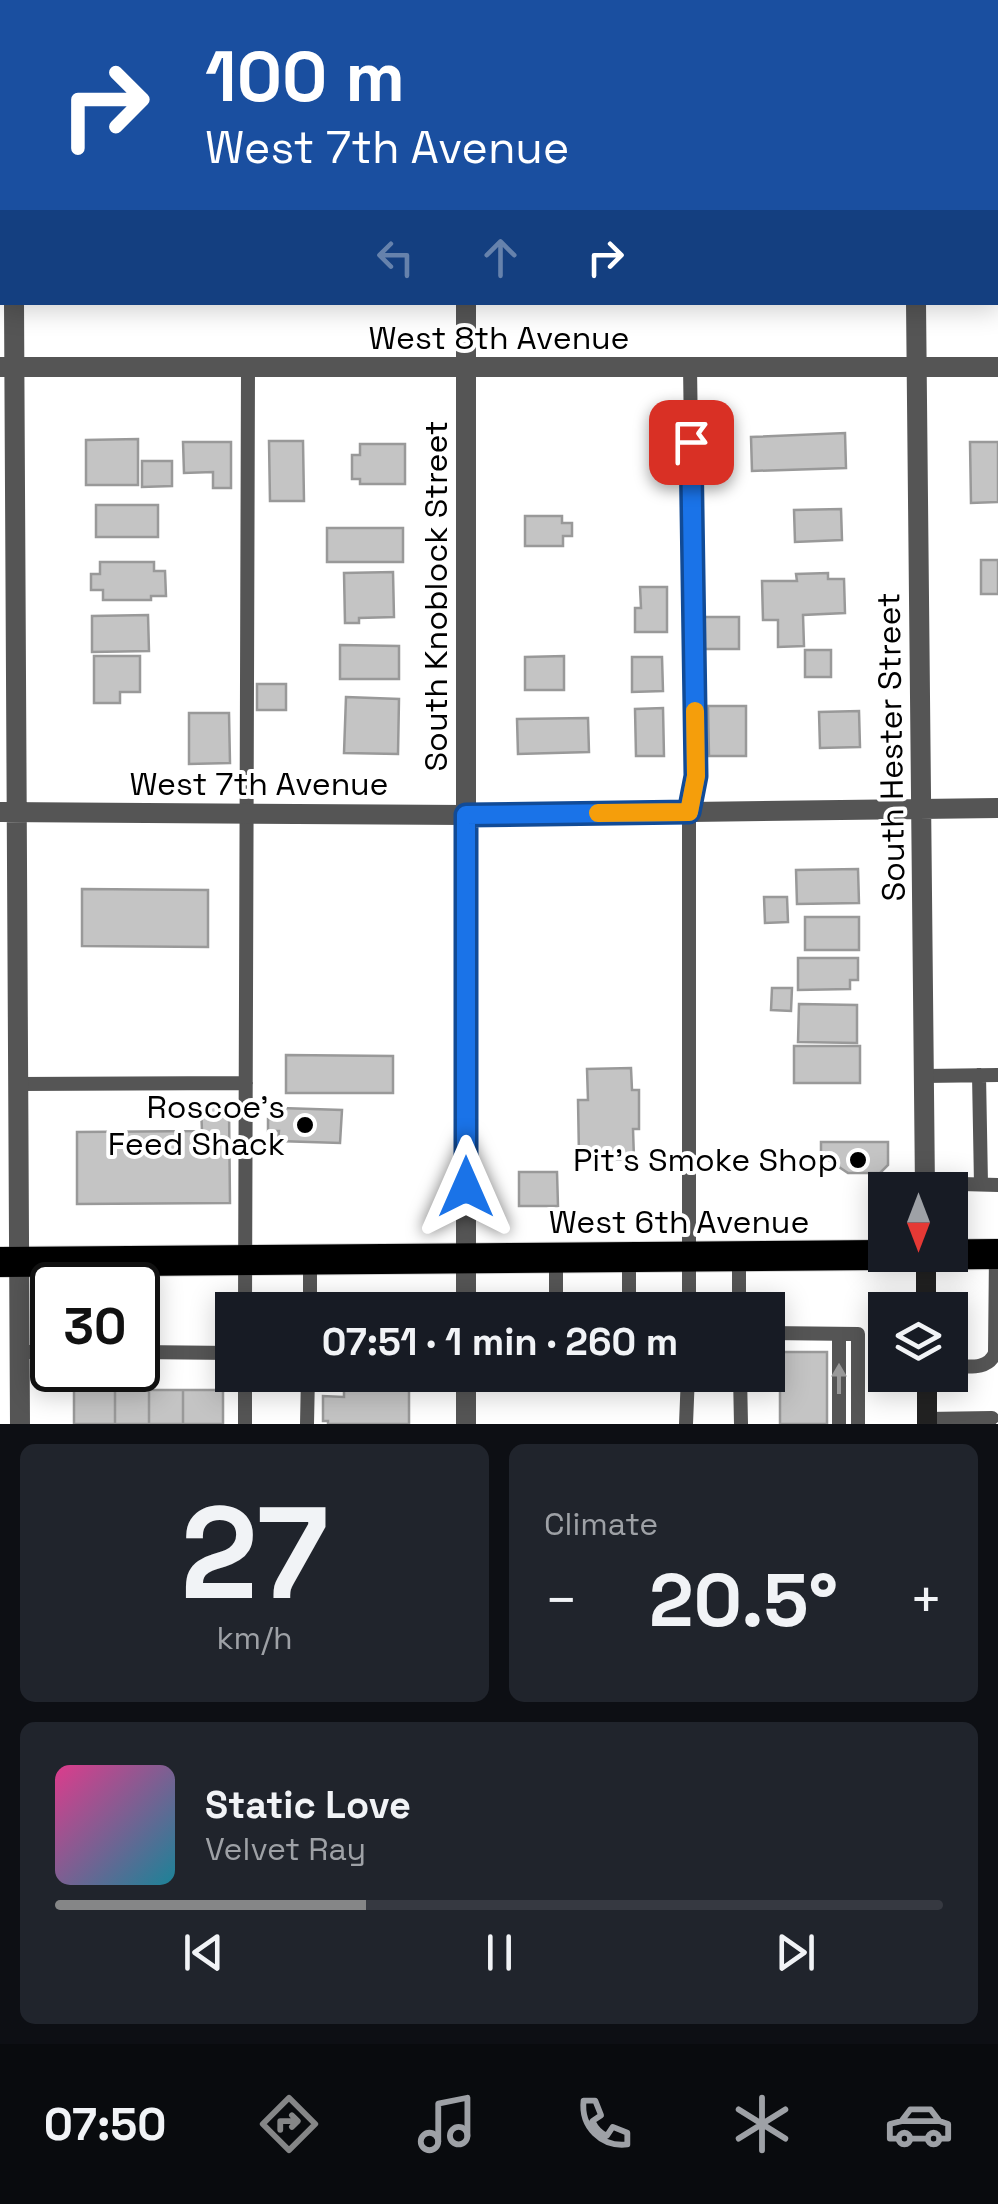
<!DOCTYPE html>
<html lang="en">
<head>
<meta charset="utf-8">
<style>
  :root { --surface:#171b24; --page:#20242c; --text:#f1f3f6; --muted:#9ea1a6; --line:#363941; --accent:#858687 }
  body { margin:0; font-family:"Space Grotesk",sans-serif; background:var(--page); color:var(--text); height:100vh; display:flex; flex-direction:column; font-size:38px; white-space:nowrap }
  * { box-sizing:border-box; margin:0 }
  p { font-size:32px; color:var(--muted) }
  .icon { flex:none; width:55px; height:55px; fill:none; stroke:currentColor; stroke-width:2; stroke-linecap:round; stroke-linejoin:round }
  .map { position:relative; height:1424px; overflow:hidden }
  .panel { display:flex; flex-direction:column; gap:20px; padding:20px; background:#0d0f14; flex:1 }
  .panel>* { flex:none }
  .guide { position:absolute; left:0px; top:0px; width:1000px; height:305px; box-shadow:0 5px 25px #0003; background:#1a4fa0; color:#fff; overflow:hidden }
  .needle { width:65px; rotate:180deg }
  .buttons { position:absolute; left:868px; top:1172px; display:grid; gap:20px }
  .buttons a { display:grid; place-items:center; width:100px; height:100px; border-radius:0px; background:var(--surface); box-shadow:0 5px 25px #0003; font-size:50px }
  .speed { position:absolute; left:30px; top:1262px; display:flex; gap:20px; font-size:50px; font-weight:700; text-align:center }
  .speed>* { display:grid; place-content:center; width:130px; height:130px; border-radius:50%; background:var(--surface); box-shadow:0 5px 25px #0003; line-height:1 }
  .speed .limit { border:5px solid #111; border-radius:15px; background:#fff; color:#111 }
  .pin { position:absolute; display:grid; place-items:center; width:85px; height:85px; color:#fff; margin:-42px; border-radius:20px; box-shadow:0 5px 15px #0006 }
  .me { position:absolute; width:110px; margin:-55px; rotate:0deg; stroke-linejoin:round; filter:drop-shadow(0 0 8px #0008) }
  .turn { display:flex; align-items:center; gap:35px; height:210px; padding:0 40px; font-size:45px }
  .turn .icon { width:130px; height:130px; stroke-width:2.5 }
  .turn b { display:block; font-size:70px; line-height:85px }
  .lanes { display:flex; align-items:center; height:95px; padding:0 40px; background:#0003; justify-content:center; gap:50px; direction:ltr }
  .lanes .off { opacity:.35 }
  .big { font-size:75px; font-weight:700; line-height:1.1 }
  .panel .card { flex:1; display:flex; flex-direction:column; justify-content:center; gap:15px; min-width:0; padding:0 35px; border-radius:15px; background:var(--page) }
  .panel .dial { align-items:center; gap:0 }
  .dial b { font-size:130px; line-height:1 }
  .song { display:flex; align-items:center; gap:30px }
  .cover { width:120px; height:120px; border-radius:15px; background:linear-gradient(135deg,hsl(330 70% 55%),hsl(190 70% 35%)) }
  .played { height:10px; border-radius:5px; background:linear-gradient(90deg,var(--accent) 35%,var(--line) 35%) }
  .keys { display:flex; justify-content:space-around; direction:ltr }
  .heat { display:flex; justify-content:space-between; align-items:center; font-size:55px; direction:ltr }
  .panel .tiles { flex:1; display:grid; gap:20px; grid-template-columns:1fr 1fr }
  .card:last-child { grid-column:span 2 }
  .trip { position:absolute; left:215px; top:1292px; width:570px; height:100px; border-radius:0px; background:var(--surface); box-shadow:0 5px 25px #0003; font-weight:700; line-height:100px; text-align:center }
  .dock { display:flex; height:160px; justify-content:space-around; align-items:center; background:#090b0e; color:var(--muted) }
  .dock .icon { width:70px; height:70px }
  .dock .on { color:var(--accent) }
  .dock b { font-size:45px; color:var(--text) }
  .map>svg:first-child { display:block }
  .building { fill:#c4c4c4; stroke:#999; stroke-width:2.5 }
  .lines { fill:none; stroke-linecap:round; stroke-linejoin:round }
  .highway-casing { stroke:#dbdbdb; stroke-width:32 }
  .lane { stroke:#555; stroke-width:14 }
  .street { stroke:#555; stroke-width:20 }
  .secondary { stroke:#222; stroke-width:20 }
  .highway { stroke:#000; stroke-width:30 }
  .oneway { fill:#999 }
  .route-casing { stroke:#114b97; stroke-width:25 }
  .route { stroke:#1a73e8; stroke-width:18 }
  .slow { stroke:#f59e0b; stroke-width:18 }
  .poi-dot { fill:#000; stroke:#fff; stroke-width:4 }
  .labels { text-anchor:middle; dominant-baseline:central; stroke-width:8; stroke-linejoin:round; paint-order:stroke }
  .street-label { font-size:32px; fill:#000; stroke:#fff }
  .poi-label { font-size:32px; fill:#000; stroke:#fff; text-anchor:end }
</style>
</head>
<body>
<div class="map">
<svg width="998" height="1424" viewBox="0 0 998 1424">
  <rect width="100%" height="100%" fill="#fff"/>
  <path class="building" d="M 845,433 L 846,468 L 752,471 L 751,437 Z
    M 138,439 L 138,485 L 86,485 L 86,440 Z
    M 269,441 L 303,441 L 304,501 L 270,501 Z
    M 183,442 L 231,442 L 231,488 L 213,488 L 213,472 L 184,473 Z
    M 970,442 L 998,442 L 998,502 L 971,503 Z
    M 360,444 L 405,444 L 405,484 L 360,484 L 360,479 L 352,479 L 352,455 L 360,455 Z
    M 142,461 L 172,461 L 172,486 L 142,487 Z
    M 96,505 L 158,505 L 158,537 L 96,537 Z
    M 841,509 L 842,540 L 795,542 L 794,510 Z
    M 525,516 L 562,516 L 562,523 L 572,523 L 572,536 L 563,536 L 563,546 L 525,546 Z
    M 327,528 L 403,528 L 403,562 L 327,562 Z
    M 981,560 L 998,560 L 998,594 L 981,594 Z
    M 100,562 L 154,562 L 154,571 L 165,571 L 166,596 L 151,596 L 151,600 L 103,600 L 103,590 L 91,590 L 91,574 L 100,574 Z
    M 393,572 L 394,617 L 359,618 L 359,623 L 345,623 L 344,573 Z
    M 828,573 L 828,579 L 844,579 L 845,613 L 803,615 L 804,646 L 778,647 L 778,620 L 763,620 L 762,581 L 797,581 L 796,574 Z
    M 640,587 L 667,587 L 667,632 L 635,632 L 635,608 L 641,608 Z
    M 148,615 L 149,651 L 92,652 L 92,616 Z
    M 699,617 L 739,617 L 739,649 L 700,649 Z
    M 340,645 L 399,646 L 399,679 L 340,679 Z
    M 805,650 L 831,650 L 831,677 L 805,677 Z
    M 94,656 L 140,656 L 140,692 L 120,692 L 120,703 L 94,703 Z
    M 564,656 L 564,690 L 525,690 L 525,657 Z
    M 632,657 L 662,657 L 663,691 L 632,692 Z
    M 257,684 L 286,684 L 286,710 L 257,710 Z
    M 346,697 L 399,699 L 398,754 L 344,753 Z
    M 708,706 L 746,706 L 746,756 L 709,756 Z
    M 663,708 L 664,756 L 636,756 L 635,709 Z
    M 859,711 L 860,747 L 820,748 L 819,712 Z
    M 189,713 L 229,713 L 230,763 L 189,764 Z
    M 588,718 L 589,752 L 518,754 L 517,719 Z
    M 858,869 L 859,903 L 797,904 L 796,870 Z
    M 82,889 L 208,890 L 208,947 L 82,946 Z
    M 764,897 L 787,897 L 788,922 L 765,923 Z
    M 805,917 L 859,917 L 859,950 L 805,950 Z
    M 798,958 L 858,958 L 858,980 L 850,980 L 850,989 L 798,990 Z
    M 772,988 L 792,988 L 791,1011 L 771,1010 Z
    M 799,1004 L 857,1005 L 857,1043 L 798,1042 Z
    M 794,1046 L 860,1046 L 860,1083 L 794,1083 Z
    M 286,1055 L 393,1056 L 393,1093 L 286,1093 Z
    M 631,1068 L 632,1090 L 639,1090 L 639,1129 L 633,1129 L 634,1159 L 586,1161 L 579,1156 L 578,1100 L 588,1100 L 587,1069 Z
    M 201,1107 L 229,1107 L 230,1203 L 77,1204 L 77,1132 L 202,1131 Z
    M 281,1108 L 342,1110 L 340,1143 L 278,1141 L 279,1131 L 268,1131 L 268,1119 L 280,1119 Z
    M 821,1142 L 888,1142 L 888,1165 L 880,1173 L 848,1173 L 821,1155 Z
    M 519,1172 L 557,1172 L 558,1206 L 519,1206 Z
    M 780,1352 L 827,1352 L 827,1424 L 780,1424 Z
    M 344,1375 L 409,1375 L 409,1424 L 328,1424 L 328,1421 L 323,1421 L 323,1396 L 344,1397 Z
    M 547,1375 L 650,1375 L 650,1379 L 547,1379 Z
    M 74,1390 L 115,1390 L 115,1424 L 74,1424 Z
    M 115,1390 L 149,1390 L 149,1424 L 115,1424 Z
    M 149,1390 L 183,1390 L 183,1424 L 149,1424 Z
    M 183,1390 L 223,1390 L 223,1424 L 183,1424 Z"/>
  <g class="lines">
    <g class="highway-casing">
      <path id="highway" d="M 0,1262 L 998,1254"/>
    </g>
    <path class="lane" d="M 0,149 L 2,149
      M 979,1075 L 981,1184
      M 924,1076 L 998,1075
      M 18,1084 L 246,1083
      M 925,1183 L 998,1185
      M 629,1257 L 629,1310
      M 739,1257 L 739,1310
      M 556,1258 L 556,1310
      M 245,1310 L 248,368
      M 310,1310 L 310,1260
      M 689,1310 L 689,812 L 696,776 L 690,367
      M 768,1333 L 858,1334 L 858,1424
      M 839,1334 L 839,1424
      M 21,1352 L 52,1352
      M 138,1352 L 232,1353
      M 950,1366 C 967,1366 988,1371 995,1353 L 996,1254
      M 245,1375 L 245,1424
      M 740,1375 L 741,1424
      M 927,1419 L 992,1418
      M 307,1424 L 308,1375
      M 686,1424 L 688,1375"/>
    <path class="street" d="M 466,0 L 466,2
      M 913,0 L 914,2
      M 14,2 L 14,0
      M 14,302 L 20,1424
      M 466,302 L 466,1310
      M 916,302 L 925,1190
      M 0,367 L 998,367
      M 0,812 L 466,815 L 998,808
      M 466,1375 L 466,1424"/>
    <path class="secondary" d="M 926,1255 L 926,1310
      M 927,1375 L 927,1424"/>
    <use href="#highway" class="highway"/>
  </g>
  <defs><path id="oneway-solid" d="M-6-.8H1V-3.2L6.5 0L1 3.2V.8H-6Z" transform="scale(2.5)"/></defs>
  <use class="oneway" href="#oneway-solid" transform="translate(839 1379) rotate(-90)"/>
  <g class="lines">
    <g class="route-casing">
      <path id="route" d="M 466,1187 L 466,815 L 689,812 L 696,776 L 691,442"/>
    </g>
    <use href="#route" class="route"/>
    <path class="slow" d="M 598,813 L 689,812 L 696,776 L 695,711"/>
  </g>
  <g class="poi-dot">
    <circle cx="305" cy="1125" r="10"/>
    <circle cx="858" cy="1160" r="10"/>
  </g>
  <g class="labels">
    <g class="street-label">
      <text x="499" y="338">West 8th Avenue</text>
      <text transform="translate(436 596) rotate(-90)">South Knoblock Street</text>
      <text transform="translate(891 747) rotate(-91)">South Hester Street</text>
      <text x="259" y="784">West 7th Avenue</text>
      <text x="679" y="1222">West 6th Avenue</text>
    </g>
    <g class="poi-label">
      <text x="285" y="1107">Roscoe's<tspan x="285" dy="37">Feed Shack</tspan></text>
      <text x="838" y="1160">Pit's Smoke Shop</text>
    </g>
  </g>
</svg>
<div class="buttons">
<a><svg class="needle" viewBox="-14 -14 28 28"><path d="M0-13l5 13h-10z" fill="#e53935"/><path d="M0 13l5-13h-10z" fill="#9ea1a6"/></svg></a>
<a><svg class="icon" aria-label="layers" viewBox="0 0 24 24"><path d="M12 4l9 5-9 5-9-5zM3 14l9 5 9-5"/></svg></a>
</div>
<div class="speed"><div class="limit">30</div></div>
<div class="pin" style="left:691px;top:442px;background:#d93025"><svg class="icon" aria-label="arrive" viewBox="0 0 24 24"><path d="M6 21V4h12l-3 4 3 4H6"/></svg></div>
<svg class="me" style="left:466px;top:1187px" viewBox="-20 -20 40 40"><path d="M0-17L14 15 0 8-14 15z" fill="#1a73e8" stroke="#fff" stroke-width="4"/></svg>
<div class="trip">07:51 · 1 min · 260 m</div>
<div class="guide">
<div class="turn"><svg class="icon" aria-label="right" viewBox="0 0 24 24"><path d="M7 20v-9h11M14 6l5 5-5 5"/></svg><div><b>100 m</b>West 7th Avenue</div></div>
<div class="lanes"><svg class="icon off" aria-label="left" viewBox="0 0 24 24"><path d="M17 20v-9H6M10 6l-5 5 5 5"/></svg><svg class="icon off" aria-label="ahead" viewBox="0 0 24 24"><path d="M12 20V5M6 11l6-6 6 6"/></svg><svg class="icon" aria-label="right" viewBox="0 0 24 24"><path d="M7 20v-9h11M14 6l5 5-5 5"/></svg></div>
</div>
</div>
<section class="panel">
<div class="tiles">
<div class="card dial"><b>27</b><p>km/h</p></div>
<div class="card"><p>Climate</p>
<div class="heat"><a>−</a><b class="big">20.5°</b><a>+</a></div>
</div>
<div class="card">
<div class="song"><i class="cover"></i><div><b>Static Love</b><p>Velvet Ray</p></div></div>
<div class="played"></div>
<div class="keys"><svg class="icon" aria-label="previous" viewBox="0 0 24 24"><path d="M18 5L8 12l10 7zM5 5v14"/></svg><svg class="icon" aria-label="pause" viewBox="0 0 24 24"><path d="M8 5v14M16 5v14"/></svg><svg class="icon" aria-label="next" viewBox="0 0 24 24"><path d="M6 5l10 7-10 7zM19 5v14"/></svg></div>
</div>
</div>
</section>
<nav class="dock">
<b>07:50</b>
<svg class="icon on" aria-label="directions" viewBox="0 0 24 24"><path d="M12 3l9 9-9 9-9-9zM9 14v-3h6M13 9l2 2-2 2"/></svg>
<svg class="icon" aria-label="music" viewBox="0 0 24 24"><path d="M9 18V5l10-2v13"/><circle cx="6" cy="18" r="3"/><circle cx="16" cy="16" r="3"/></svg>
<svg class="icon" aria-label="phone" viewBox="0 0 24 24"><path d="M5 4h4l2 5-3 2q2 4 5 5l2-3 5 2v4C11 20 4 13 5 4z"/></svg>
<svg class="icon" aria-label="climate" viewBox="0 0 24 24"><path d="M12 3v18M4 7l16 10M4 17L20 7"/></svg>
<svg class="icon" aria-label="car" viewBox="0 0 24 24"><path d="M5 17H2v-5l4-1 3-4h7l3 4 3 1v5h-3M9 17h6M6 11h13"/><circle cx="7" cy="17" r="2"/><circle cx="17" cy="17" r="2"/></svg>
</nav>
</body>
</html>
